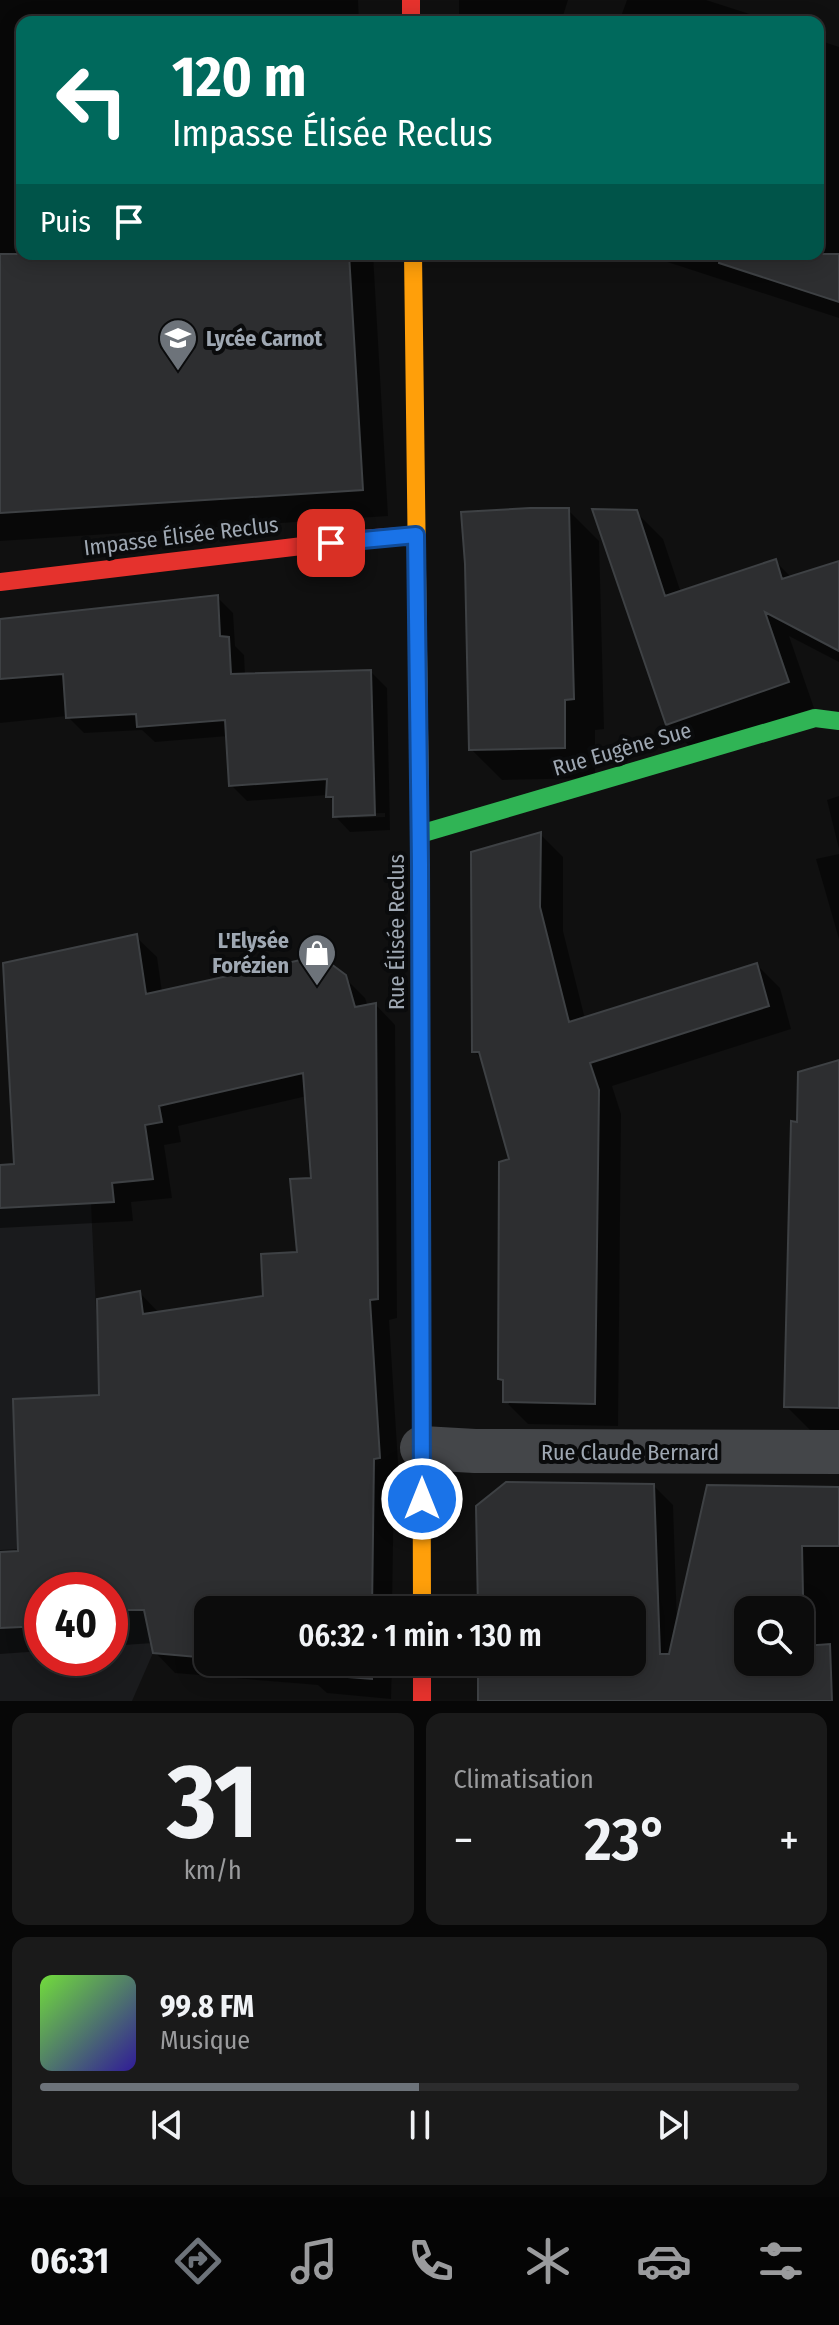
<!DOCTYPE html>
<html lang="fr">
<head>
<meta charset="utf-8">
<style>
  :root { --surface:#0c0c0c; --page:#1a1a1a; --text:#f1f3f6; --muted:#9a9b9d; --line:#2c2c2d; --accent:#6d737a }
  body { margin:0; font-family:"Fira Sans Condensed",sans-serif; background:var(--page); color:var(--text); height:100vh; display:flex; flex-direction:column; font-size:30px; white-space:nowrap }
  * { box-sizing:border-box; margin:0 }
  p { font-size:26px; color:var(--muted) }
  .icon { flex:none; width:44px; height:44px; fill:none; stroke:currentColor; stroke-width:2; stroke-linecap:round; stroke-linejoin:round }
  .map { position:relative; height:1701px; overflow:hidden }
  .panel { display:flex; flex-direction:column; gap:12px; padding:12px; background:#070707; flex:1 }
  .panel>* { flex:none }
  .top-card { position:absolute; left:16px; top:16px; width:808px; height:244px; border-radius:16px; box-shadow:0 4px 20px #0003,0 0 0 2px var(--line); background:#00695c; color:#fff; overflow:hidden }
  .fabs { position:absolute; left:734px; top:1596px; display:grid; gap:16px }
  .fabs a { display:grid; place-items:center; width:80px; height:80px; border-radius:16px; background:var(--surface); box-shadow:0 4px 20px #0003,0 0 0 2px var(--line); font-size:40px }
  .speed { position:absolute; left:24px; top:1572px; display:flex; gap:16px; font-size:40px; font-weight:700; text-align:center }
  .speed>* { display:grid; place-content:center; width:104px; height:104px; border-radius:50%; background:var(--surface); box-shadow:0 4px 20px #0003,0 0 0 2px var(--line); line-height:1 }
  .speed .limit { border:12px solid #d22; background:#fff; color:#111 }
  .pin { position:absolute; display:grid; place-items:center; width:68px; height:68px; color:#fff; margin:-34px; border-radius:16px; box-shadow:0 4px 12px #0006 }
  .me { position:absolute; width:88px; margin:-44px; rotate:0deg; stroke-linejoin:round; filter:drop-shadow(0 0 6px #0008) }
  .turn { display:flex; align-items:center; gap:28px; height:168px; padding:0 24px; font-size:36px }
  .turn .icon { width:104px; height:104px; stroke-width:2.5 }
  .turn b { display:block; font-size:56px; line-height:68px }
  .then { display:flex; align-items:center; height:76px; padding:0 24px; background:#0003; gap:16px; font-size:30px }
  .big { font-size:60px; font-weight:600; line-height:1.1 }
  .panel .card { flex:1; display:flex; flex-direction:column; justify-content:center; gap:12px; min-width:0; padding:0 28px; border-radius:16px; background:var(--page) }
  .panel .dial { align-items:center; gap:0 }
  .dial b { font-size:104px; line-height:1 }
  .song { display:flex; align-items:center; gap:24px }
  .cover { width:96px; height:96px; border-radius:12px; background:linear-gradient(135deg,hsl(100 70% 55%),hsl(250 70% 35%)) }
  .played { height:8px; border-radius:4px; background:linear-gradient(90deg,var(--accent) 50%,var(--line) 50%) }
  .keys { display:flex; justify-content:space-around; direction:ltr }
  .heat { display:flex; justify-content:space-between; align-items:center; font-size:44px; direction:ltr }
  .panel .tiles { flex:1; display:grid; gap:12px; grid-template-columns:1fr 1fr }
  .card:last-child { grid-column:span 2 }
  .trip { position:absolute; left:194px; top:1596px; width:452px; height:80px; border-radius:16px; background:var(--surface); box-shadow:0 4px 20px #0003,0 0 0 2px var(--line); font-weight:600; line-height:80px; text-align:center }
  .tabs { display:flex; height:128px; justify-content:space-around; align-items:center; background:#050505; color:var(--muted) }
  .tabs .icon { width:56px; height:56px }
  .tabs .on { color:var(--accent) }
  .tabs b { font-size:36px; color:var(--text) }
  .map>svg:first-child { display:block }
  .built { fill:#1a1b1d; fill-rule:evenodd }
  .shadow { fill:#0007; fill-rule:evenodd }
  .building { fill:#2d2e30; stroke:#3e4144; stroke-width:2; fill-rule:evenodd }
  .lines { fill:none; stroke-linecap:round; stroke-linejoin:round }
  .street { stroke:#444649; stroke-width:44 }
  .fast { stroke:#30b455; stroke-width:18 }
  .slow { stroke:#ff9f0a; stroke-width:18 }
  .jam { stroke:#e5322d; stroke-width:18 }
  .route-casing { stroke:#114b97; stroke-width:20 }
  .route { stroke:#1a73e8; stroke-width:14 }
  .labels { text-anchor:middle; dominant-baseline:central; stroke-width:8; stroke-linejoin:round; paint-order:stroke }
  .poi-label { font-size:22px; font-weight:bold; fill:#9fa8b3; stroke:#0a0b0c; text-anchor:start }
  .street-label { font-size:22px; fill:#9fa8b3; stroke:#0a0b0c }
</style>
</head>
<body>
<div class="map">
<svg width="839" height="1701" viewBox="0 0 839 1701">
  <rect width="100%" height="100%" fill="#101010"/>
  <path class="built" d="M 89,1160 L 100,1396 L 153,1653 L 132,1701 L 0,1701 L 0,1165 ZM 42,1590 L 110,1590 L 110,1658 L 42,1658 Z"/>
  <path class="shadow" d="M 0,0 L 358,0 L 359,22 L 22,22 L 22,254 L 373,254 L 388,516 L 0,541 Z
    M 459,0 L 568,0 L 561,22 L 459,22 Z
    M 627,0 L 706,0 L 762,18 L 765,22 L 619,22 Z
    M 818,40 L 839,47 L 839,318 L 643,254 L 818,254 Z
    M 568,510 L 599,541 L 604,729 L 595,730 L 595,778 L 502,780 L 471,749 Z
    M 636,512 L 663,539 L 681,593 L 775,561 L 792,578 L 839,571 L 839,662 L 789,636 L 814,708 L 694,751 L 668,724 Z
    M 217,597 L 233,613 L 235,646 L 244,655 L 245,675 L 371,672 L 387,688 L 390,830 L 350,832 L 335,816 L 335,803 L 327,795 L 247,801 L 231,785 L 228,736 L 155,742 L 142,730 L 84,733 L 67,716 L 0,723 L 0,621 ZM 385,813 L 385,817 L 348,818 L 348,814 Z
    M 839,796 L 839,849 L 827,800 Z
    M 540,834 L 563,857 L 563,931 L 585,1019 L 757,965 L 780,988 L 791,1029 L 612,1086 L 621,1114 L 618,1426 L 528,1424 L 505,1401 L 505,1383 L 500,1378 L 512,1160 L 484,1062 L 474,1051 Z
    M 839,854 L 839,939 L 816,859 Z
    M 136,937 L 157,957 L 162,992 L 344,977 L 365,998 L 368,1007 L 376,1005 L 395,1025 L 397,1318 L 389,1320 L 399,1478 L 394,1478 L 392,1610 L 208,1610 L 208,1662 L 392,1662 L 391,1699 L 327,1693 L 318,1685 L 175,1673 L 155,1652 L 153,1643 L 110,1646 L 110,1590 L 42,1590 L 42,1651 L 0,1654 L 0,1550 L 20,1549 L 101,1396 L 140,1293 L 159,1313 L 265,1298 L 299,1254 L 314,1180 L 307,1096 L 178,1126 L 181,1142 L 164,1145 L 172,1198 L 131,1202 L 133,1221 L 0,1228 L 0,1167 L 16,1166 Z
    M 839,1062 L 839,1438 L 817,1437 L 786,1406 L 799,1124 Z
    M 654,1486 L 673,1505 L 677,1625 L 839,1489 L 839,1701 L 481,1701 L 480,1662 L 632,1662 L 632,1610 L 479,1610 ZM 748,1610 L 800,1610 L 800,1662 L 748,1662 Z"/>
  <path class="building" d="M 0,254 L 349,254 L 363,490 L 0,513 Z
    M 720,254 L 839,254 L 839,302 L 719,263 Z
    M 530,508 L 569,508 L 574,699 L 565,700 L 565,748 L 469,750 L 465,564 L 461,512 Z
    M 592,509 L 637,510 L 665,596 L 776,559 L 782,579 L 839,561 L 839,651 L 765,612 L 789,682 L 666,725 Z
    M 218,595 L 220,636 L 229,637 L 231,674 L 371,670 L 375,815 L 333,817 L 333,797 L 326,797 L 327,779 L 229,786 L 225,720 L 137,727 L 136,714 L 66,718 L 63,674 L 0,679 L 0,619 Z
    M 541,832 L 540,907 L 569,1022 L 757,963 L 769,1006 L 590,1063 L 599,1090 L 595,1404 L 503,1402 L 503,1380 L 498,1379 L 499,1162 L 509,1159 L 479,1052 L 472,1052 L 471,852 Z
    M 137,934 L 146,994 L 305,959 L 327,961 L 346,975 L 355,1007 L 376,1003 L 378,1299 L 370,1300 L 380,1458 L 374,1459 L 372,1610 L 208,1610 L 208,1658 L 153,1653 L 144,1610 L 110,1610 L 110,1590 L 42,1590 L 42,1626 L 0,1628 L 0,1552 L 18,1551 L 13,1399 L 99,1395 L 97,1299 L 140,1291 L 143,1314 L 263,1296 L 261,1254 L 297,1252 L 290,1179 L 311,1178 L 303,1073 L 159,1106 L 162,1122 L 145,1125 L 153,1179 L 112,1183 L 114,1202 L 0,1208 L 0,1165 L 14,1164 L 3,963 Z
    M 839,1060 L 839,1408 L 784,1407 L 791,1121 L 797,1122 L 798,1072 Z
    M 506,1482 L 654,1484 L 660,1654 L 669,1654 L 707,1485 L 839,1487 L 839,1546 L 802,1546 L 804,1646 L 830,1644 L 832,1701 L 478,1701 L 478,1662 L 632,1662 L 632,1610 L 478,1610 L 476,1506 ZM 748,1610 L 800,1610 L 800,1662 L 748,1662 Z
    M 256,1662 L 372,1662 L 372,1679 L 284,1672 L 283,1664 Z"/>
  <g class="lines">
    <path class="street" d="M 422,1448 L 475,1451 L 839,1452"/>
    <path class="fast" d="M 420,806 L 421,1271
      M 420,834 L 815,718 L 839,721"/>
    <path class="slow" d="M 413,254 L 420,806
      M 421,1271 L 422,1610"/>
    <path class="jam" d="M 411,0 L 411,22
      M 0,582 L 361,539 L 416,535
      M 422,1662 L 422,1701"/>
  </g>
  <g class="lines">
    <g class="route-casing">
      <path id="route" d="M 331,543 L 416,535 L 420,864 L 422,1499"/>
    </g>
    <use href="#route" class="route"/>
  </g>
  <defs>
    <g id="school-pin" transform="scale(2)"><path d="M0 17L-7.5 6A9.5 9.5 0 1 1 7.5 6Z" fill="#6d737a" stroke="#0a0b0c"/><path d="M0-5L7-2L0 1L-7-2ZM-4 1L0 2.5L4 1V4Q0 6-4 4Z" fill="#fff"/></g>
    <g id="shop-pin" transform="scale(2)"><path d="M0 17L-7.5 6A9.5 9.5 0 1 1 7.5 6Z" fill="#6d737a" stroke="#0a0b0c"/><path d="M-5-2.5h2.3a2.7 3.5 0 0 1 5.4 0H5L5.5 6h-11ZM-1.5-2.5h3a1.5 2.3 0 0 0-3 0Z" fill="#fff"/></g>
  </defs>
  <g fill-rule="evenodd">
    <use href="#school-pin" x="178" y="338"/>
    <use href="#shop-pin" x="317" y="953"/>
  </g>
  <g class="labels">
    <g class="poi-label">
      <text x="206" y="338">Lycée Carnot</text>
      <text x="289" y="940" text-anchor="end">L'Elysée<tspan x="289" dy="25">Forézien</tspan></text>
    </g>
    <g class="street-label">
      <text transform="translate(181 536) rotate(-7)">Impasse Élisée Reclus</text>
      <text transform="translate(622 749) rotate(-16)">Rue Eugène Sue</text>
      <text transform="translate(396 932) rotate(-90)">Rue Élisée Reclus</text>
      <text x="630" y="1452">Rue Claude Bernard</text>
    </g>
  </g>
</svg>
<div class="fabs">
<a><svg class="icon" aria-label="search" viewBox="0 0 24 24"><circle cx="10" cy="10" r="6"/><path d="M15 15l6 6"/></svg></a>
</div>
<div class="speed"><div class="limit">40</div></div>
<div class="pin" style="left:331px;top:543px;background:#d93025"><svg class="icon" aria-label="arrive" viewBox="0 0 24 24"><path d="M6 21V4h12l-3 4 3 4H6"/></svg></div>
<svg class="me" style="left:422px;top:1499px" viewBox="-20 -20 40 40"><circle r="17" fill="#1a73e8" stroke="#fff" stroke-width="3"/><path d="M0-11L8 9 0 5-8 9z" fill="#fff"/></svg>
<div class="trip">06:32 · 1 min · 130 m</div>
<div class="top-card">
<div class="turn"><svg class="icon" aria-label="left" viewBox="0 0 24 24"><path d="M17 20v-9H6M10 6l-5 5 5 5"/></svg><div><b>120 m</b>Impasse Élisée Reclus</div></div>
<div class="then">Puis<svg class="icon" aria-label="arrive" viewBox="0 0 24 24"><path d="M6 21V4h12l-3 4 3 4H6"/></svg></div>
</div>
</div>
<section class="panel">
<div class="tiles">
<div class="card dial"><b>31</b><p>km/h</p></div>
<div class="card"><p>Climatisation</p>
<div class="heat"><a>−</a><b class="big">23°</b><a>+</a></div>
</div>
<div class="card">
<div class="song"><i class="cover"></i><div><b>99.8 FM</b><p>Musique</p></div></div>
<div class="played"></div>
<div class="keys"><svg class="icon" aria-label="previous" viewBox="0 0 24 24"><path d="M18 5L8 12l10 7zM5 5v14"/></svg><svg class="icon" aria-label="pause" viewBox="0 0 24 24"><path d="M8 5v14M16 5v14"/></svg><svg class="icon" aria-label="next" viewBox="0 0 24 24"><path d="M6 5l10 7-10 7zM19 5v14"/></svg></div>
</div>
</div>
</section>
<nav class="tabs">
<b>06:31</b>
<svg class="icon on" aria-label="directions" viewBox="0 0 24 24"><path d="M12 3l9 9-9 9-9-9zM9 14v-3h6M13 9l2 2-2 2"/></svg>
<svg class="icon" aria-label="music" viewBox="0 0 24 24"><path d="M9 18V5l10-2v13"/><circle cx="6" cy="18" r="3"/><circle cx="16" cy="16" r="3"/></svg>
<svg class="icon" aria-label="phone" viewBox="0 0 24 24"><path d="M5 4h4l2 5-3 2q2 4 5 5l2-3 5 2v4C11 20 4 13 5 4z"/></svg>
<svg class="icon" aria-label="climate" viewBox="0 0 24 24"><path d="M12 3v18M4 7l16 10M4 17L20 7"/></svg>
<svg class="icon" aria-label="car" viewBox="0 0 24 24"><path d="M5 17H2v-5l4-1 3-4h7l3 4 3 1v5h-3M9 17h6M6 11h13"/><circle cx="7" cy="17" r="2"/><circle cx="17" cy="17" r="2"/></svg>
<svg class="icon" aria-label="filters" viewBox="0 0 24 24"><path d="M4 7h16M4 17h16"/><circle cx="9" cy="7" r="2"/><circle cx="15" cy="17" r="2"/></svg>
</nav>
</body>
</html>
